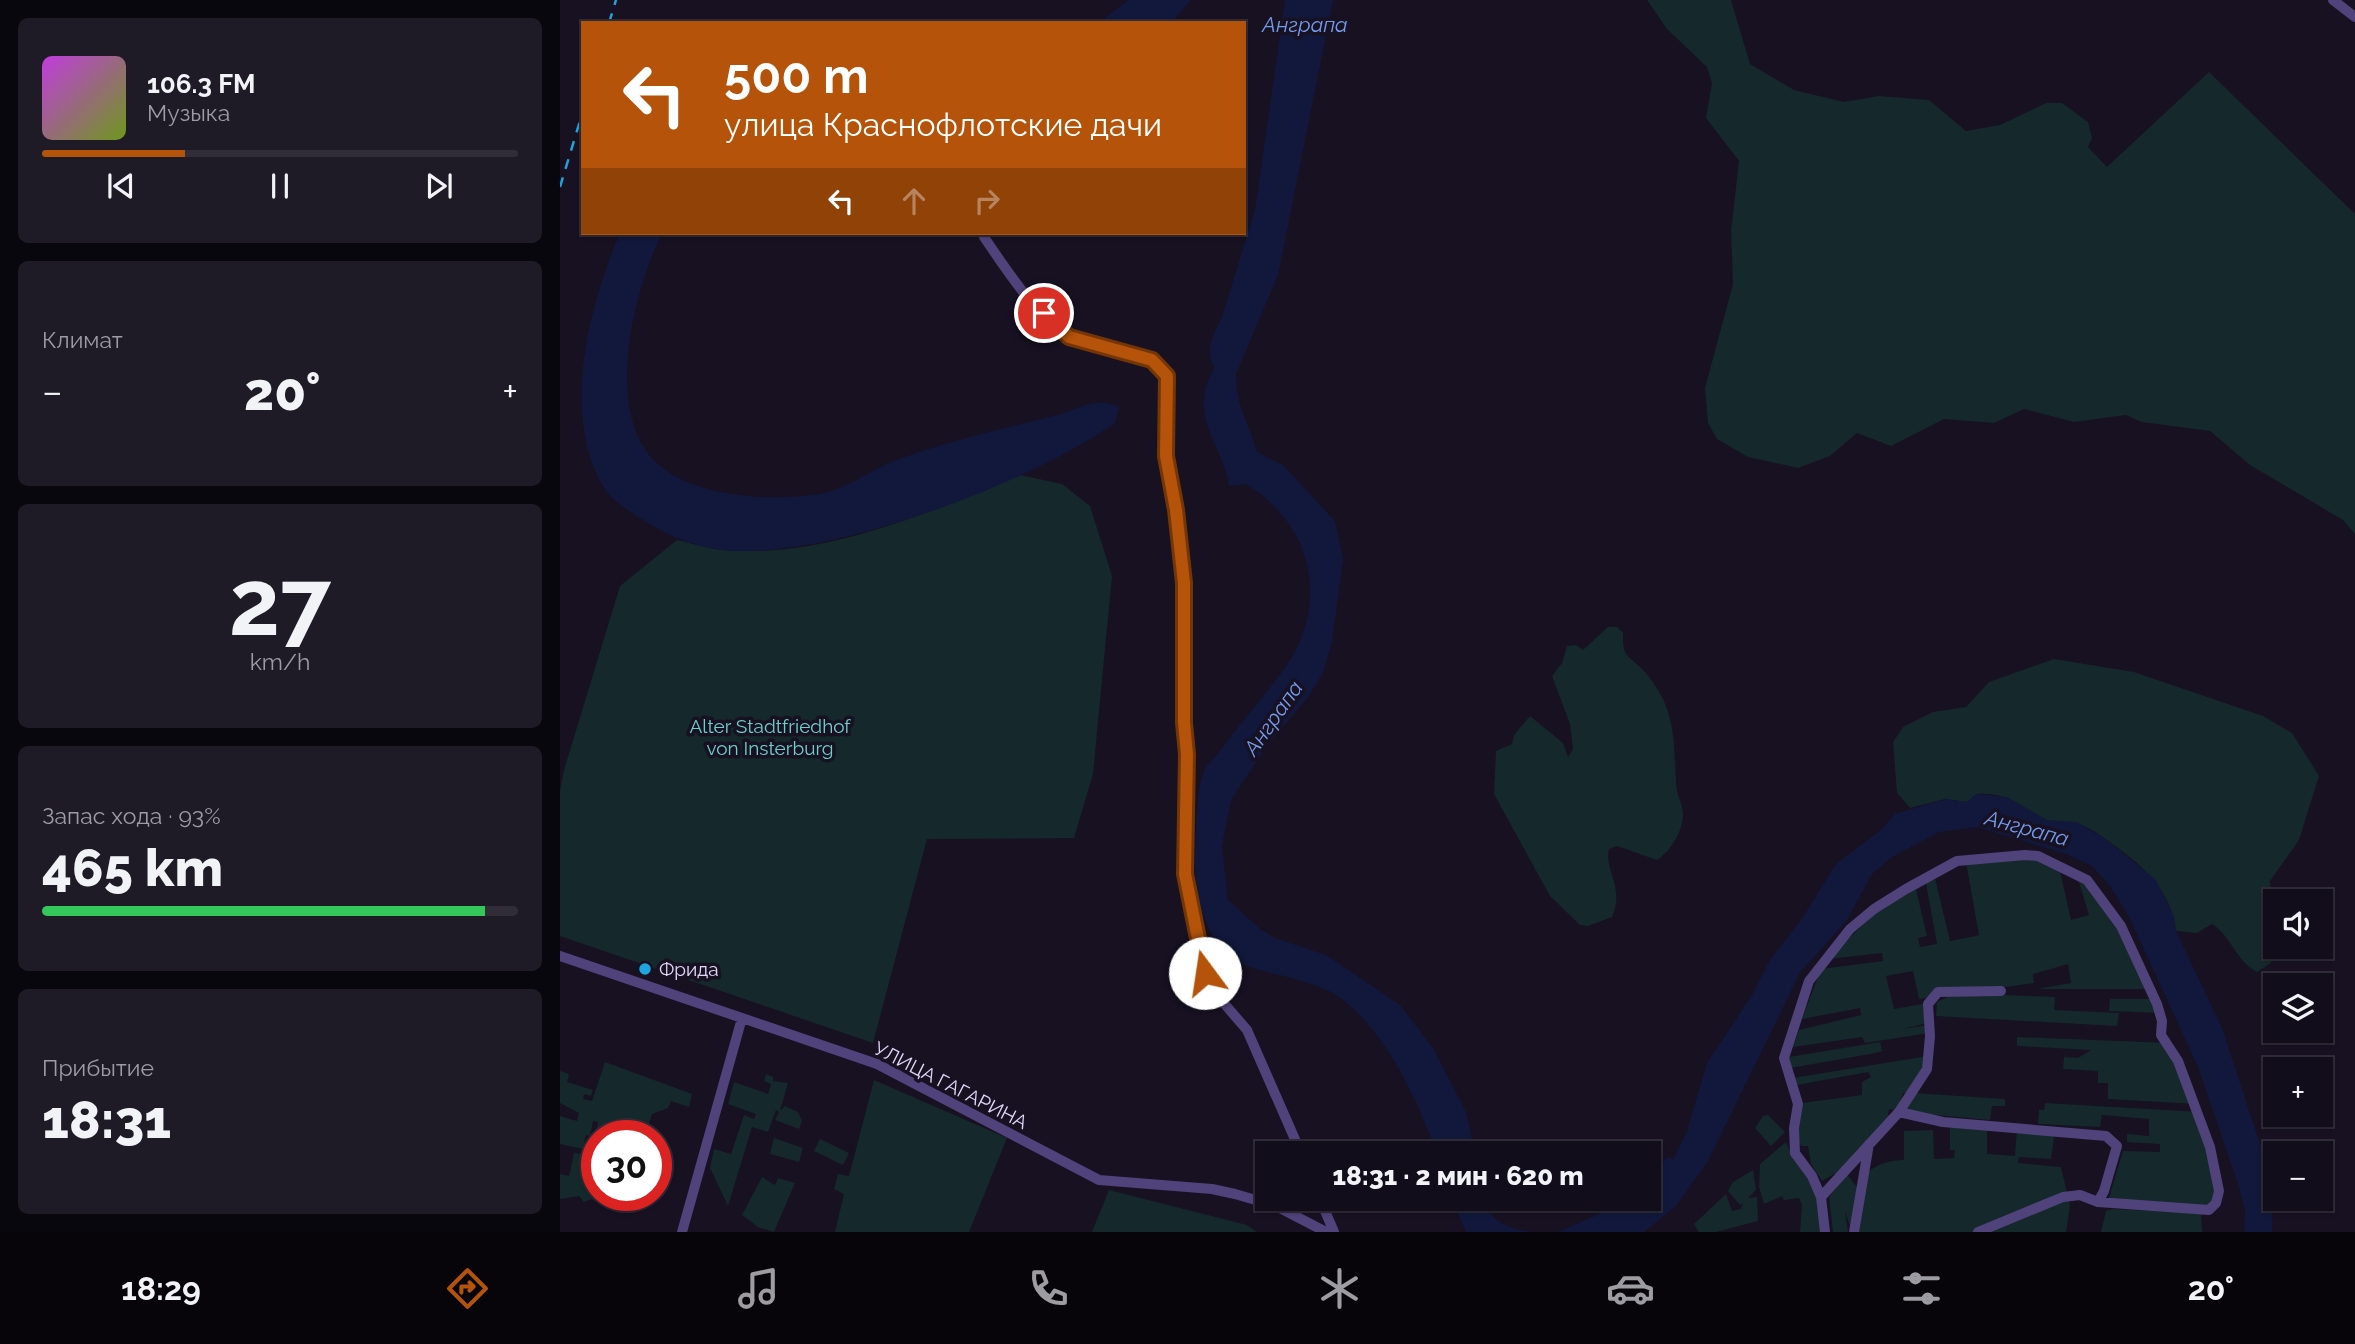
<!DOCTYPE html>
<html lang="ru">
<head>
<meta charset="utf-8">
<style>
  :root { --surface:#110d1a; --page:#1e1b27; --text:#f1f3f6; --muted:#9c9ca2; --line:#302d39; --accent:#b45309 }
  body { margin:0; font-family:Raleway,sans-serif; background:var(--page); color:var(--text); height:100vh; display:flex; flex-direction:column; font-size:26px; white-space:nowrap }
  * { box-sizing:border-box; margin:0 }
  p { font-size:23px; color:var(--muted) }
  .icon { flex:none; width:38px; height:38px; fill:none; stroke:currentColor; stroke-width:2; stroke-linecap:round; stroke-linejoin:round }
  .map { position:relative; flex:1; overflow:hidden }
  .sheet { display:flex; flex-direction:column; gap:18px; padding:18px; background:#09070e; width:560px }
  .sheet>* { flex:none }
  .top-card { position:absolute; left:21px; top:21px; width:665px; height:214px; border-radius:0px; box-shadow:0 2px 5px #0004,0 0 0 2px var(--line); background:#b45309; color:#fff; overflow:hidden }
  .fabs { position:absolute; left:1703px; top:889px; display:grid; gap:14px }
  .fabs a { display:grid; place-items:center; width:70px; height:70px; border-radius:0px; background:var(--surface); box-shadow:0 2px 5px #0004,0 0 0 2px var(--line); font-size:35px }
  .speed { position:absolute; left:21px; top:1120px; display:flex; gap:14px; font-size:35px; font-weight:700; text-align:center }
  .speed>* { display:grid; place-content:center; width:91px; height:91px; border-radius:50%; background:var(--surface); box-shadow:0 2px 5px #0004,0 0 0 2px var(--line); line-height:1 }
  .speed .limit { border:10px solid #d22; background:#fff; color:#111 }
  .pin { position:absolute; display:grid; place-items:center; width:60px; height:60px; color:#fff; margin:-30px; border:4px solid #fff; border-radius:50%; box-shadow:0 2px 7px #0007 }
  .me { position:absolute; width:77px; margin:-38px; rotate:346deg; stroke-linejoin:round; filter:drop-shadow(0 0 5px #0008) }
  .turn { display:flex; align-items:center; gap:24px; height:147px; padding:0 28px; font-size:32px }
  .turn .icon { width:91px; height:91px; stroke-width:2.5 }
  .turn b { display:block; font-size:49px; line-height:60px }
  .lanes { display:flex; align-items:center; height:66px; padding:0 28px; background:#0003; justify-content:center; gap:35px; direction:ltr }
  .lanes .off { opacity:.35 }
  .big { font-size:52px; font-weight:800; line-height:1.1 }
  .sheet .card { flex:1; display:flex; flex-direction:column; justify-content:center; gap:10px; min-width:0; padding:0 24px; border-radius:10px; background:var(--page) }
  .sheet .dial { align-items:center; gap:0 }
  .dial b { font-size:91px; line-height:1 }
  .song { display:flex; align-items:center; gap:21px }
  .cover { width:84px; height:84px; border-radius:10px; background:linear-gradient(135deg,hsl(290 70% 55%),hsl(80 70% 35%)) }
  .played { height:7px; border-radius:4px; background:linear-gradient(90deg,var(--accent) 30%,var(--line) 30%) }
  .keys { display:flex; justify-content:space-around; direction:ltr }
  .heat { display:flex; justify-content:space-between; align-items:center; font-size:38px; direction:ltr }
  .charge { height:10px; border-radius:5px; background:linear-gradient(90deg,#34c759 93%,var(--line) 0) }
  .trip { position:absolute; left:695px; top:1141px; width:406px; height:70px; border-radius:0px; background:var(--surface); box-shadow:0 2px 5px #0004,0 0 0 2px var(--line); font-weight:800; line-height:70px; text-align:center }
  .tabs { display:flex; height:112px; justify-content:space-around; align-items:center; background:#07050a; color:var(--muted) }
  .tabs .icon { width:49px; height:49px }
  .tabs .current { color:var(--accent) }
  .tabs b { font-size:32px; color:var(--text) }
  main { display:flex; flex:1; min-height:0 }
  .map>svg:first-child { display:block }
  .green { fill:#15282b }
  .water { fill:#11183c }
  .lines { fill:none; stroke-linecap:round; stroke-linejoin:round }
  .minor { stroke:#50427b; stroke-width:10 }
  .rail { stroke:#1ea5df; stroke-width:2.5; stroke-dasharray:10 9; stroke-linecap:butt }
  .route-casing { stroke:#753606; stroke-width:18 }
  .route { stroke:#b45309; stroke-width:12 }
  .poi-dot { fill:#1ea5df; stroke:#171122; stroke-width:2.5 }
  .labels { text-anchor:middle; dominant-baseline:central; stroke-width:7; stroke-linejoin:round; paint-order:stroke }
  .park-label { font-size:19px; fill:#6dd0cb; stroke:#171122 }
  .poi-label { font-size:19px; fill:#e2d8fa; stroke:#171122; text-anchor:start }
  .street-label { font-size:19px; fill:#e2d8fa; stroke:#171122 }
  .water-label { font-size:21px; font-style:italic; fill:#739cec; stroke:#171122 }
</style>
</head>
<body>
<main>
<section class="sheet">
<div class="card">
<div class="song"><i class="cover"></i><div><b>106.3 FM</b><p>Музыка</p></div></div>
<div class="played"></div>
<div class="keys"><svg class="icon" aria-label="previous" viewBox="0 0 24 24"><path d="M18 5L8 12l10 7zM5 5v14"/></svg><svg class="icon" aria-label="pause" viewBox="0 0 24 24"><path d="M8 5v14M16 5v14"/></svg><svg class="icon" aria-label="next" viewBox="0 0 24 24"><path d="M6 5l10 7-10 7zM19 5v14"/></svg></div>
</div>
<div class="card"><p>Климат</p>
<div class="heat"><a>−</a><b class="big">20°</b><a>+</a></div>
</div>
<div class="card dial"><b>27</b><p>km/h</p></div>
<div class="card"><p>Запас хода · 93%</p><b class="big">465 km</b><div class="charge"></div></div>
<div class="card"><p>Прибытие</p><b class="big">18:31</b></div>
</section>
<div class="map">
<svg width="1795" height="1232" viewBox="0 0 1795 1232">
  <rect width="100%" height="100%" fill="#171122"/>
  <path class="green" d="M 1087,0 L 1171,0 L 1190,64 L 1234,90 L 1284,102 L 1319,96 L 1369,100 L 1406,131 L 1440,125 L 1486,103 L 1502,103 L 1528,122 L 1532,138 L 1528,147 L 1547,167 L 1649,72 L 1795,214 L 1795,534 L 1783,520 L 1690,465 L 1650,431 L 1582,422 L 1566,415 L 1514,422 L 1464,409 L 1434,423 L 1384,419 L 1331,446 L 1297,433 L 1270,456 L 1238,468 L 1188,457 L 1157,439 L 1148,423 L 1145,388 L 1173,284 L 1171,231 L 1179,161 L 1146,118 L 1152,83 L 1147,67 L 1107,29 Z
    M 460,475 L 502,484 L 530,506 L 552,576 L 533,774 L 514,838 L 367,839 L 313,1043 L 0,936 L 0,791 L 4,770 L 60,586 L 117,540 C 132,543 148,549 164,550 C 266,559 368,512 460,475 Z
    M 1048,627 L 1057,627 L 1063,633 C 1063,658 1066,653 1081,668 C 1089,675 1098,689 1103,699 C 1116,727 1114,753 1116,783 C 1116,794 1123,804 1123,814 C 1123,831 1111,851 1097,860 L 1057,846 L 1049,849 C 1044,870 1065,888 1052,917 L 1028,926 L 1020,925 L 990,896 L 934,794 L 936,751 L 952,744 L 954,735 L 970,716 L 1003,743 L 1008,757 L 1013,749 L 1010,724 L 992,676 L 1002,663 L 1007,646 L 1016,645 L 1023,650 Z
    M 1494,659 L 1574,672 L 1703,716 L 1732,733 L 1759,776 L 1739,840 L 1710,881 L 1715,947 L 1711,963 L 1697,972 C 1675,960 1672,937 1652,924 L 1637,933 L 1616,931 C 1611,891 1586,869 1555,846 C 1545,839 1535,830 1523,826 C 1510,821 1498,824 1486,820 C 1457,810 1454,792 1417,794 L 1407,802 L 1385,799 L 1350,808 L 1337,793 L 1333,742 L 1343,727 L 1373,712 L 1406,707 L 1429,682 Z
    M 1445,857 L 1498,862 L 1511,920 L 1529,915 L 1517,876 L 1533,883 L 1592,989 L 1477,989 L 1511,983 L 1508,964 L 1473,974 L 1474,983 L 1359,999 L 1353,971 L 1326,976 L 1325,972 L 1334,1009 L 1368,1003 L 1368,1023 L 1342,1029 L 1368,1025 L 1369,1033 L 1305,1043 L 1302,1037 L 1233,1047 L 1239,1030 L 1301,1015 L 1300,1008 L 1242,1019 L 1261,969 L 1323,961 L 1322,953 L 1269,959 L 1312,915 L 1356,889 L 1367,936 L 1358,938 L 1360,947 L 1377,944 L 1366,883 L 1375,878 L 1390,941 L 1416,936 L 1419,935 L 1406,862 Z
    M 1396,993 L 1495,997 L 1494,1010 L 1559,1013 L 1557,1026 L 1376,1016 L 1377,1002 Z
    M 1550,999 L 1597,999 L 1601,1013 L 1549,1011 Z
    M 1457,1037 L 1609,1043 L 1637,1104 L 1548,1099 L 1548,1083 L 1538,1083 L 1538,1071 L 1503,1069 L 1504,1057 L 1518,1058 L 1531,1050 L 1457,1046 Z
    M 1320,1042 L 1322,1051 L 1316,1053 L 1230,1068 L 1229,1057 Z
    M 1368,1056 L 1349,1092 L 1343,1093 L 1338,1111 L 1329,1109 L 1328,1115 L 1334,1116 L 1283,1169 L 1262,1181 L 1251,1164 L 1248,1146 L 1241,1146 L 1237,1137 L 1242,1103 L 1302,1095 L 1302,1082 L 1311,1077 L 1308,1072 L 1237,1085 L 1233,1078 Z
    M 45,1062 L 132,1094 L 129,1107 L 111,1101 L 108,1108 L 92,1114 L 86,1134 L 90,1136 L 37,1136 L 37,1147 L 34,1146 L 38,1122 L 33,1121 L 30,1136 L 26,1135 L 23,1149 L 0,1144 L 0,1116 L 17,1121 L 19,1113 L 0,1103 L 0,1071 L 9,1074 L 7,1082 L 33,1090 L 31,1096 L 24,1094 L 23,1099 L 32,1101 Z
    M 206,1074 L 213,1077 L 213,1081 L 228,1083 L 220,1111 L 225,1106 L 238,1112 L 242,1121 L 239,1129 L 215,1120 L 219,1112 L 216,1110 L 208,1132 L 192,1127 L 168,1206 L 150,1168 L 154,1149 L 171,1154 L 184,1115 L 194,1119 L 196,1114 L 168,1104 L 174,1082 L 208,1094 L 211,1084 L 204,1081 Z
    M 314,1080 L 447,1138 L 409,1232 L 275,1232 L 284,1194 L 274,1189 L 278,1174 L 289,1176 Z
    M 1354,1093 L 1445,1099 L 1445,1106 L 1432,1106 L 1430,1120 L 1345,1112 Z
    M 1485,1103 L 1640,1112 L 1657,1172 L 1651,1206 L 1548,1201 L 1563,1151 L 1600,1152 L 1600,1144 L 1567,1142 L 1567,1134 L 1589,1136 L 1589,1119 L 1542,1115 L 1540,1127 L 1478,1124 L 1479,1110 L 1484,1110 Z
    M 1208,1115 L 1225,1132 L 1211,1146 L 1195,1128 L 1203,1116 Z
    M 1390,1124 L 1427,1126 L 1427,1154 L 1455,1156 L 1457,1128 L 1495,1131 L 1491,1159 L 1459,1157 L 1458,1163 L 1501,1167 L 1510,1206 L 1506,1232 L 1292,1232 L 1285,1211 L 1288,1232 L 1273,1232 L 1269,1197 L 1287,1174 L 1297,1187 C 1305,1168 1325,1160 1344,1160 L 1344,1131 L 1373,1130 L 1374,1159 L 1394,1158 L 1395,1150 L 1390,1150 Z
    M 214,1138 L 243,1148 L 239,1162 L 210,1154 Z
    M 260,1139 L 289,1153 L 283,1165 L 254,1151 Z
    M 1226,1142 L 1232,1156 L 1258,1189 L 1264,1232 L 1240,1232 L 1242,1205 L 1239,1198 L 1224,1200 L 1222,1196 L 1204,1204 L 1199,1187 L 1200,1164 Z
    M 14,1153 L 30,1155 L 26,1170 L 37,1174 L 37,1195 L 71,1195 L 68,1208 C 53,1202 39,1195 24,1202 L 19,1196 L 0,1199 L 0,1174 L 9,1176 Z
    M 1193,1170 L 1196,1190 L 1188,1198 L 1197,1197 L 1198,1221 L 1156,1232 L 1139,1232 L 1134,1224 L 1166,1194 L 1172,1211 L 1181,1209 L 1183,1203 L 1180,1205 L 1168,1191 L 1173,1182 Z
    M 202,1177 L 215,1185 L 218,1178 L 235,1183 L 214,1232 L 198,1227 L 182,1215 Z
    M 549,1190 L 687,1225 L 697,1232 L 532,1232 Z
    M 1552,1209 L 1641,1213 L 1642,1232 L 1541,1232 L 1546,1211 Z"/>
  <path class="water" d="M 569,0 L 631,0 L 611,23 L 538,23 Z
    M 725,0 L 773,0 L 718,275 L 676,374 C 676,407 689,423 697,452 L 723,465 L 775,521 L 783,559 L 772,642 L 763,673 L 748,697 L 706,747 L 671,800 L 662,846 L 668,900 L 699,928 L 715,938 L 766,955 L 840,1005 L 873,1048 L 906,1112 L 915,1153 L 877,1153 C 857,1101 831,1041 788,1004 C 772,989 752,984 731,978 C 716,974 700,971 685,965 C 642,947 633,886 635,845 C 636,823 636,792 644,771 C 647,764 656,757 660,751 C 679,725 700,701 719,676 C 771,610 757,528 686,484 L 669,486 C 665,452 635,424 646,386 C 648,379 653,373 654,366 C 643,351 655,331 662,317 L 695,210 Z
    M 60,233 L 102,233 C 75,289 47,397 87,452 C 121,498 208,502 260,494 C 288,489 315,467 342,458 C 395,439 451,427 505,413 C 524,405 540,398 559,407 L 555,423 C 470,483 267,561 163,550 C 136,547 113,538 90,524 C 76,516 52,501 44,488 C 0,415 29,306 60,233 Z
    M 1416,794 L 1447,797 L 1487,820 L 1517,822 L 1544,838 L 1596,880 L 1614,916 L 1616,931 L 1662,1028 L 1701,1147 L 1707,1152 L 1712,1173 L 1712,1232 L 1684,1232 L 1685,1210 L 1679,1187 L 1638,1067 L 1570,919 L 1550,886 L 1532,866 L 1506,854 L 1417,827 L 1379,832 L 1332,857 L 1312,874 L 1287,920 L 1240,973 L 1148,1161 L 1116,1206 L 1084,1232 L 998,1232 L 1073,1199 L 1088,1199 L 1089,1186 L 1100,1173 L 1104,1160 L 1109,1157 L 1113,1160 L 1127,1131 L 1147,1063 L 1192,995 L 1210,960 L 1241,920 L 1276,864 L 1321,830 L 1335,814 L 1385,799 L 1407,802 Z
    M 892,1199 L 924,1199 C 930,1223 948,1228 972,1232 L 906,1232 Z"/>
  <g class="lines">
    <path class="minor" d="M 1773,0 L 1795,17
      M 424,237 C 448,272 473,312 509,336 C 539,357 585,343 607,376 L 606,456 L 616,510 L 624,583 L 624,723 L 627,754 L 624,842 L 629,904 L 645,973 L 662,1001 L 687,1030 L 741,1153
      M 0,956 L 317,1064 L 539,1180 L 652,1189 L 675,1194 L 716,1206 L 766,1232
      M 1339,1112 L 1383,1122 L 1546,1136 L 1557,1146 L 1544,1191 L 1538,1202
      M 1261,1197 L 1339,1112 L 1367,1069 L 1370,1036 L 1368,1004 L 1378,992 L 1441,991
      M 760,1199 L 774,1232
      M 122,1232 L 182,1018
      M 1265,1232 L 1261,1197 L 1252,1176 L 1235,1153 L 1234,1128 L 1238,1104 L 1224,1058 L 1249,981 L 1290,929 L 1314,909 L 1346,889 L 1397,861 L 1465,855 L 1478,856 L 1527,880 L 1561,926 L 1597,1004 L 1602,1021 L 1601,1035 L 1618,1061 L 1650,1147 L 1659,1191 L 1656,1203 L 1649,1210 L 1538,1202 L 1520,1195 L 1503,1197 L 1418,1232
      M 1294,1232 L 1309,1144"/>
    <path class="rail" d="M 49,23 L 56,0
      M 0,187 L 23,111"/>
  </g>
  <g class="lines">
    <g class="route-casing">
      <path id="route" d="M 484,313 L 509,337 L 592,360 L 607,376 L 606,456 L 616,510 L 624,583 L 624,723 L 627,754 L 625,874 L 645,973"/>
    </g>
    <use href="#route" class="route"/>
  </g>
  <circle class="poi-dot" cx="85" cy="969" r="7"/>
  <g class="labels">
    <g class="park-label">
      <text x="210" y="726">Alter Stadtfriedhof<tspan x="210" dy="22">von Insterburg</tspan></text>
    </g>
    <g class="poi-label">
      <text x="99" y="969">Фрида</text>
    </g>
    <g class="street-label">
      <text transform="translate(391 1085) rotate(27)">УЛИЦА ГАГАРИНА</text>
    </g>
    <g class="water-label">
      <text x="745" y="24">Анграпа</text>
      <text transform="translate(713 718) rotate(-55)">Анграпа</text>
      <text transform="translate(1467 828) rotate(15)">Анграпа</text>
    </g>
  </g>
</svg>
<div class="fabs">
<a><svg class="icon" aria-label="sound" viewBox="0 0 24 24"><path d="M4 9h4l5-4v14l-5-4H4zM17 9q2 3 0 6"/></svg></a>
<a><svg class="icon" aria-label="layers" viewBox="0 0 24 24"><path d="M12 4l9 5-9 5-9-5zM3 14l9 5 9-5"/></svg></a>
<a>+</a>
<a>−</a>
</div>
<div class="speed"><div class="limit">30</div></div>
<div class="pin" style="left:484px;top:313px;background:#d93025"><svg class="icon" aria-label="arrive" viewBox="0 0 24 24"><path d="M6 21V4h12l-3 4 3 4H6"/></svg></div>
<svg class="me" style="left:645px;top:973px" viewBox="-20 -20 40 40"><circle r="19" fill="#fff"/><path d="M0-13L10 11 0 6-10 11z" fill="#b45309"/></svg>
<div class="trip">18:31 · 2 мин · 620 m</div>
<div class="top-card">
<div class="turn"><svg class="icon" aria-label="left" viewBox="0 0 24 24"><path d="M17 20v-9H6M10 6l-5 5 5 5"/></svg><div><b>500 m</b>улица Краснофлотские дачи</div></div>
<div class="lanes"><svg class="icon" aria-label="left" viewBox="0 0 24 24"><path d="M17 20v-9H6M10 6l-5 5 5 5"/></svg><svg class="icon off" aria-label="ahead" viewBox="0 0 24 24"><path d="M12 20V5M6 11l6-6 6 6"/></svg><svg class="icon off" aria-label="right" viewBox="0 0 24 24"><path d="M7 20v-9h11M14 6l5 5-5 5"/></svg></div>
</div>
</div>
</main>
<nav class="tabs">
<b>18:29</b>
<svg class="icon current" aria-label="directions" viewBox="0 0 24 24"><path d="M12 3l9 9-9 9-9-9zM9 14v-3h6M13 9l2 2-2 2"/></svg>
<svg class="icon" aria-label="music" viewBox="0 0 24 24"><path d="M9 18V5l10-2v13"/><circle cx="6" cy="18" r="3"/><circle cx="16" cy="16" r="3"/></svg>
<svg class="icon" aria-label="phone" viewBox="0 0 24 24"><path d="M5 4h4l2 5-3 2q2 4 5 5l2-3 5 2v4C11 20 4 13 5 4z"/></svg>
<svg class="icon" aria-label="climate" viewBox="0 0 24 24"><path d="M12 3v18M4 7l16 10M4 17L20 7"/></svg>
<svg class="icon" aria-label="car" viewBox="0 0 24 24"><path d="M5 17H2v-5l4-1 3-4h7l3 4 3 1v5h-3M9 17h6M6 11h13"/><circle cx="7" cy="17" r="2"/><circle cx="17" cy="17" r="2"/></svg>
<svg class="icon" aria-label="filters" viewBox="0 0 24 24"><path d="M4 7h16M4 17h16"/><circle cx="9" cy="7" r="2"/><circle cx="15" cy="17" r="2"/></svg>
<b>20°</b>
</nav>
</body>
</html>
